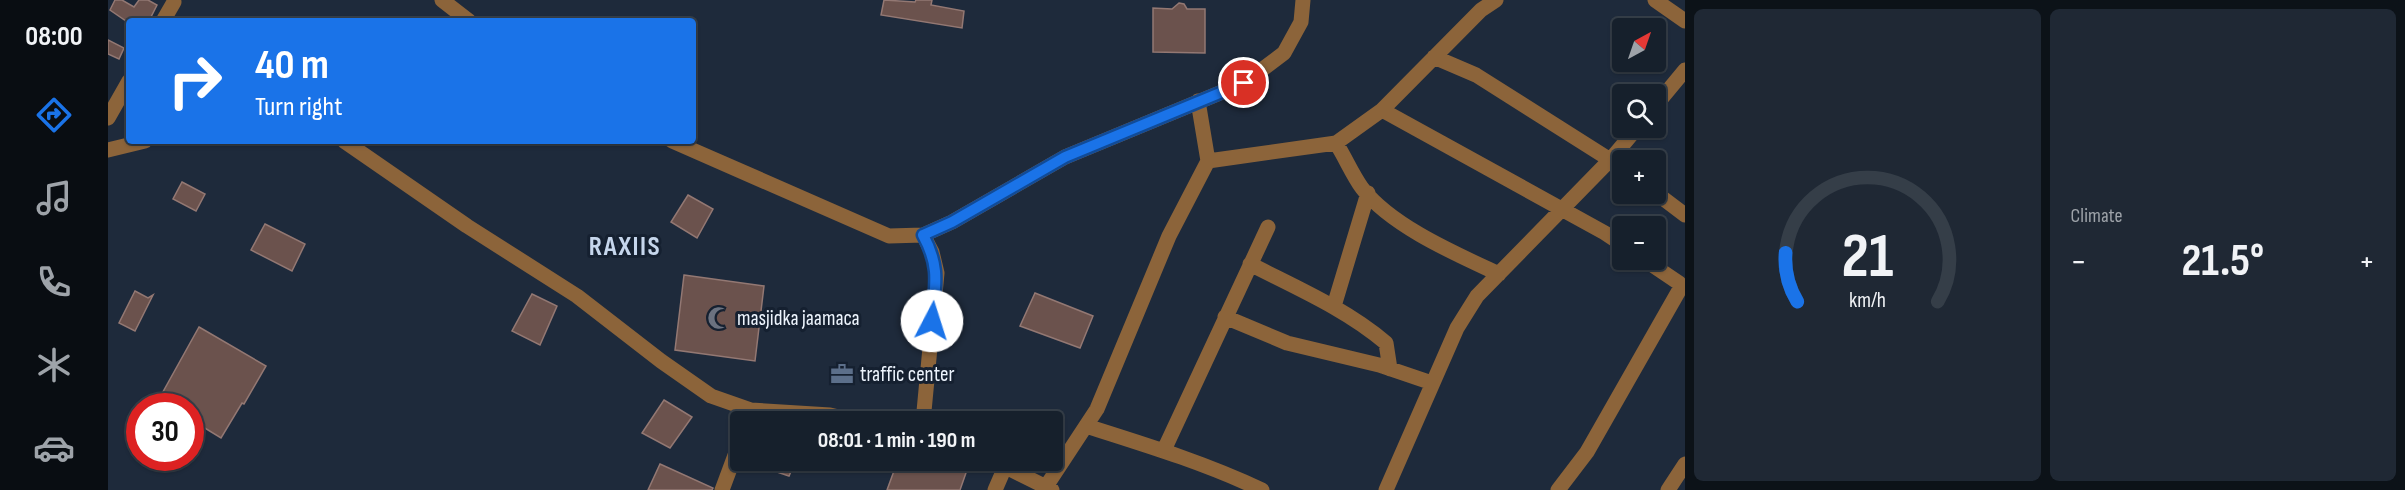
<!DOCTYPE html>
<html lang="en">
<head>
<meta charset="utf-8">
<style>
  :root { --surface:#16202c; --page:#1f2834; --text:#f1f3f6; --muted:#9ea3a9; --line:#353e48; --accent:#1a73e8 }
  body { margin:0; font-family:"Sofia Sans Condensed",sans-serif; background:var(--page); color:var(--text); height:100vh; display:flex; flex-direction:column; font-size:22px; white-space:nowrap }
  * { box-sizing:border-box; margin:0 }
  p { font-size:20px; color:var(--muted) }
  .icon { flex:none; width:33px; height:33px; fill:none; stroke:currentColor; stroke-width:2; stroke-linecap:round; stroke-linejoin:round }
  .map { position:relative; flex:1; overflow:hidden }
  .side { display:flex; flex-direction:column; gap:9px; padding:9px; background:#0c1218; width:720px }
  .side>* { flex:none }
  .banner { position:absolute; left:18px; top:18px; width:570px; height:126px; border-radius:6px; box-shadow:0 2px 4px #0004,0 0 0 2px var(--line); background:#1a73e8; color:#fff; overflow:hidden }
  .needle { width:39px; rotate:40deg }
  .fabs { position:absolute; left:1504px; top:18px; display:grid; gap:12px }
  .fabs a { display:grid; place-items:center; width:54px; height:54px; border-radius:6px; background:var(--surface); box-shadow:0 2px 4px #0004,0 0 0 2px var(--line); font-size:30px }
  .speed { position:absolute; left:18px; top:393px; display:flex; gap:12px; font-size:30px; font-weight:700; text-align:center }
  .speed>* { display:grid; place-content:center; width:78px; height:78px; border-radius:50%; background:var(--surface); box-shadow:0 2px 4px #0004,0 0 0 2px var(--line); line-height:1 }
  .speed .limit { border:9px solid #d22; background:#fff; color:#111 }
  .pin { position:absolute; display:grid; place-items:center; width:51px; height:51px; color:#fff; margin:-26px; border:3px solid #fff; border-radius:50%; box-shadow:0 2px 6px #0007 }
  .me { position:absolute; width:66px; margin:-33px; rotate:5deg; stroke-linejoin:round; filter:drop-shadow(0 0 4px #0008) }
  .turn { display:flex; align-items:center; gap:21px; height:126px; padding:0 30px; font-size:27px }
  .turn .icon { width:78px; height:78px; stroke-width:2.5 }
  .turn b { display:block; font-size:42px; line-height:51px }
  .big { font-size:45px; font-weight:700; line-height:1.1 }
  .side .tile { flex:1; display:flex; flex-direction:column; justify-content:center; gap:9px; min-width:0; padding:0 21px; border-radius:9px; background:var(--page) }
  .side .dial { align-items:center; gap:0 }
  .dial svg { height:156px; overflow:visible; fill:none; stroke:var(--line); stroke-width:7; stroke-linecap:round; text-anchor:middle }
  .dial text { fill:var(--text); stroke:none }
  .heat { display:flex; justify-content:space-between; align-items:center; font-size:33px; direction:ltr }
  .side .tiles { flex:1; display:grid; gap:9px; grid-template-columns:repeat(2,1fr) }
  .trip { position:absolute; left:622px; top:411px; width:333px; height:60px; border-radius:6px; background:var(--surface); box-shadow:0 2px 4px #0004,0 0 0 2px var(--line); font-weight:700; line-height:60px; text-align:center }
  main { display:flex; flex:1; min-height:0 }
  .tabs { display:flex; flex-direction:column; width:108px; justify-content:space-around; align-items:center; background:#090d12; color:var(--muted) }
  .tabs .icon { width:42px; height:42px }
  .tabs .selected { color:var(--accent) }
  .tabs b { font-size:27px; color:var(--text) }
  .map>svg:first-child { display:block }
  .building { fill:#6b524d; stroke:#937873; stroke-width:1.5 }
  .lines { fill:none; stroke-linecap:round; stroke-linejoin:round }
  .minor { stroke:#8c643a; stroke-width:15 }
  .route-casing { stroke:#114b97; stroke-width:15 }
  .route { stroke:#1a73e8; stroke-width:10 }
  .labels { text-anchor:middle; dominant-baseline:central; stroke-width:6; stroke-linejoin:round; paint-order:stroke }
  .poi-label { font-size:21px; fill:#edf4fd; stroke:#152030; text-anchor:start }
  .district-label { font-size:27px; font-weight:bold; letter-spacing:1.5px; fill:#c6d6ec; stroke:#152030 }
</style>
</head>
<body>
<main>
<nav class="tabs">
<b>08:00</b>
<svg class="icon selected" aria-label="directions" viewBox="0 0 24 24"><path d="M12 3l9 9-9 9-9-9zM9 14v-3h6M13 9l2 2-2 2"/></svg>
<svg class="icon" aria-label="music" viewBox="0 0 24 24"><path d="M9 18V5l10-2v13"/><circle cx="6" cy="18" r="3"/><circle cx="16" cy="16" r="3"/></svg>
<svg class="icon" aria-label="phone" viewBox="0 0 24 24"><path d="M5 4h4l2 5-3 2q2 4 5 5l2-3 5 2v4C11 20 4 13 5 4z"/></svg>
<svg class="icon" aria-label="climate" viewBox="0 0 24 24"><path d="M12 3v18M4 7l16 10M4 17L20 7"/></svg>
<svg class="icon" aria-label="car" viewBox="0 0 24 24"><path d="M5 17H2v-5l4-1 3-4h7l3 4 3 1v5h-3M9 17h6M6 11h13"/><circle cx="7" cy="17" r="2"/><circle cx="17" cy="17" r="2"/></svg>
</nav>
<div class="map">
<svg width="1577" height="490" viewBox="0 0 1577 490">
  <rect width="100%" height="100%" fill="#1e2a3b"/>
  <path class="building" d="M 7,0 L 14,0 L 26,7 L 31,0 L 40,0 L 49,5 L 43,17 L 45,21 L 18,21 L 2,10 Z
    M 776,0 L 807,2 L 808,0 L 824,0 L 823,5 L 856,11 L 854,28 L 773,15 Z
    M 1071,3 L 1076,4 L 1079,9 L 1097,9 L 1097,53 L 1045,52 L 1045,8 L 1064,9 Z
    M 0,40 L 16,48 L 11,59 L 0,54 Z
    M 74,182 L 97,194 L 88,211 L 65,199 Z
    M 580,195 L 605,209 L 589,238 L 563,222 Z
    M 157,224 L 197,244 L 184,271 L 143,250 Z
    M 576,275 L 656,286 L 647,361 L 567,350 Z
    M 27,291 L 40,298 L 45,295 L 27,331 L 11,323 Z
    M 927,293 L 985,316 L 972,348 L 912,326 Z
    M 424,294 L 449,306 L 432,345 L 404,331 Z
    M 91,327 L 158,366 L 136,404 L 134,403 L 113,438 L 82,419 L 82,406 L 63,406 L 51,399 Z
    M 556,400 L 584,417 L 562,448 L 534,433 Z
    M 643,460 L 688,460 L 681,476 L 642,463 Z
    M 790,460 L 833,460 L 859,470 L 852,490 L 779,490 Z
    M 552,464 L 605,488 L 604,490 L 540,490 Z"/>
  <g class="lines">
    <path class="minor" d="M 334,0 L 361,21
      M 1547,0 L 1577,21
      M 55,21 L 66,2
      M 1326,57 L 1368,75 L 1515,168
      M 1548,105 L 1577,70
      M 1274,110 L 1497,233 L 1515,245
      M 0,118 L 21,81
      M 236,141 L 359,226 L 469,296 L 553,361 L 603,396 L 643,410 L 722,415 L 752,422
      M 564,141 L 781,236 L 815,235 L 844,222 L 957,157 L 1136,83 L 1176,53 L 1193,22 L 1195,0
      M 1228,143 C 1237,157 1244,174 1254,188 C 1283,226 1348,254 1391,274
      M 0,150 L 37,141
      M 1100,161 L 1228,143 L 1274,110 L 1373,10 L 1388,0
      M 1548,193 L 1577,215
      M 1142,264 C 1189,288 1238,309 1278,343 L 1282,369
      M 1226,306 L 1260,193
      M 1117,317 L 1179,343 L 1271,365 L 1324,383
      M 815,422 L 829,273 L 824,252 L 815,235
      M 978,426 C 1038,445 1097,463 1154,490
      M 1056,450 L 1160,227
      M 884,460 L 944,490
      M 937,488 L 989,409 L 1061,236 L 1100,161 L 1090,101
      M 614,490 L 633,439
      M 887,490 L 897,467
      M 1278,490 L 1349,328 L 1369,296 L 1503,159 L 1529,128
      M 1450,490 L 1479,452 L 1573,287 L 1571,283 L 1537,260
      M 1560,490 L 1577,464"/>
  </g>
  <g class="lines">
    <g class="route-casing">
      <path id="route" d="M 824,321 C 827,286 833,268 815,235 L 844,222 L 957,157 L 1136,83"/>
    </g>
    <use href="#route" class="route"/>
  </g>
  <defs>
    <g id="mosque-bare" transform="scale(1.8)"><path d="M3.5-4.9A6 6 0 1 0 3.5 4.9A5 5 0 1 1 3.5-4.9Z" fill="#6b7280" stroke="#152030" stroke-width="2.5" paint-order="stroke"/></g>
    <g id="office-bare" transform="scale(1.8)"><path d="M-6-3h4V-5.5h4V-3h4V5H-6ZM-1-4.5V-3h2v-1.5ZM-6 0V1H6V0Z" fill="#5c6f8a" stroke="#152030" stroke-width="2.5" paint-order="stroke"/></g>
  </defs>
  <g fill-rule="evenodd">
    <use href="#mosque-bare" x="611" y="318"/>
    <use href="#office-bare" x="734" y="374"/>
  </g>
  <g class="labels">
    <g class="poi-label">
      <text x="629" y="318">masjidka jaamaca</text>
      <text x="752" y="374">traffic center</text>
    </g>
    <g class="district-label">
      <text x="517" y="247">RAXIIS</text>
    </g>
  </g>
</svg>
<div class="fabs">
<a><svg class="needle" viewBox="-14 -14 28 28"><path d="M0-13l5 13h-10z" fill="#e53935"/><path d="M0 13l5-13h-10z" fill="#9ea3a9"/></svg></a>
<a><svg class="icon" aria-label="search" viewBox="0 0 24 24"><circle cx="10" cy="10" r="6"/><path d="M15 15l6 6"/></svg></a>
<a>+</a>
<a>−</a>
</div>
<div class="speed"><div class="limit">30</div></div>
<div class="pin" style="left:1136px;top:83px;background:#d93025"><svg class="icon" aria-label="arrive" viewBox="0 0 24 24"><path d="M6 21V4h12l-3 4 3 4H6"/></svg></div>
<svg class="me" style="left:824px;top:321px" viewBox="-20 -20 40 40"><circle r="19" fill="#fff"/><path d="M0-13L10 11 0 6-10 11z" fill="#1a73e8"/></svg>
<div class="trip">08:01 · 1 min · 190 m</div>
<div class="banner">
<div class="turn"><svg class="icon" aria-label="right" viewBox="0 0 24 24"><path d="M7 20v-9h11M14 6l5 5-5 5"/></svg><div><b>40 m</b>Turn right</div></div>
</div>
</div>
<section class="side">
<div class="tiles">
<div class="tile dial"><svg viewBox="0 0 100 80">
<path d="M14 69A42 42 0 1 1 86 69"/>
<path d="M14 69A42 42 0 0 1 8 44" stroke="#1a73e8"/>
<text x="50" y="56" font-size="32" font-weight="700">21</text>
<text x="50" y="72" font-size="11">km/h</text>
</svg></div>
<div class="tile"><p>Climate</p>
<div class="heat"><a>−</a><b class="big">21.5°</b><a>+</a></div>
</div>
</div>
</section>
</main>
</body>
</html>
